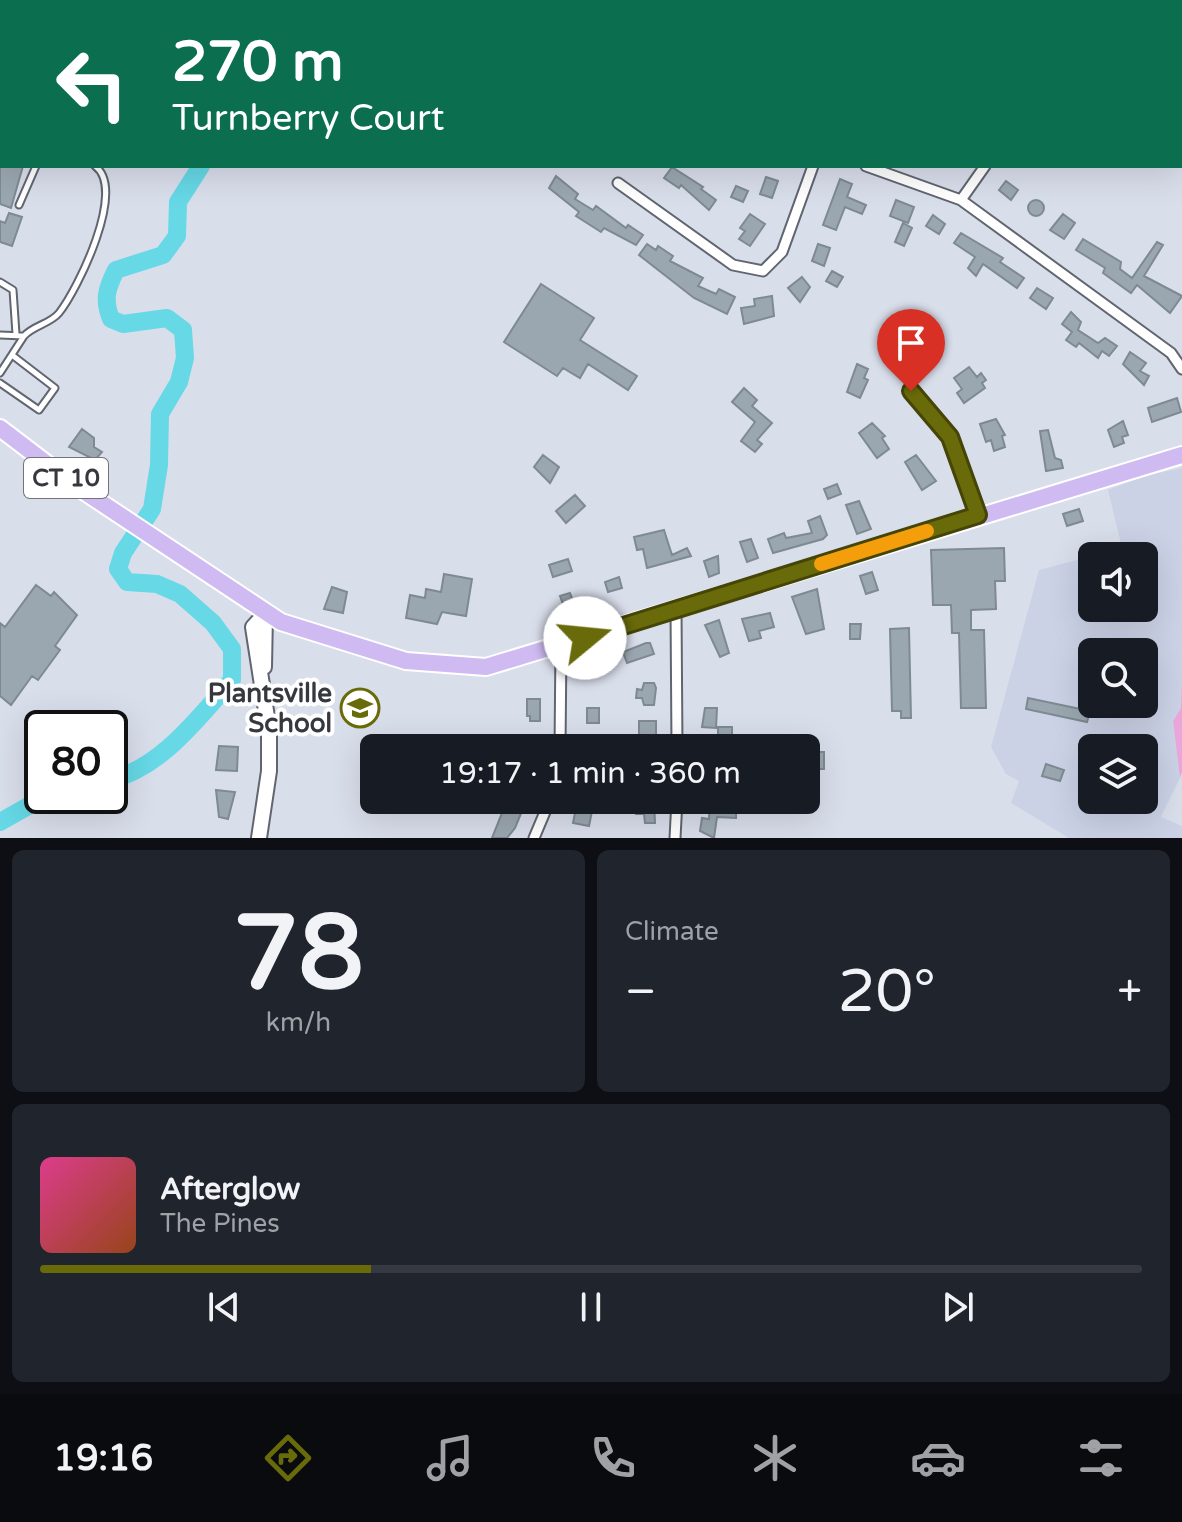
<!DOCTYPE html>
<html lang="en">
<head>
<meta charset="utf-8">
<style>
  :root { --surface:#171b24; --page:#20242c; --text:#f1f3f6; --muted:#9ea1a6; --line:#363941; --accent:#696a09 }
  body { margin:0; font-family:"Varela Round",sans-serif; background:var(--page); color:var(--text); height:100vh; display:flex; flex-direction:column; font-size:30px; white-space:nowrap }
  * { box-sizing:border-box; margin:0 }
  p { font-size:26px; color:var(--muted) }
  .icon { flex:none; width:44px; height:44px; fill:none; stroke:currentColor; stroke-width:2; stroke-linecap:round; stroke-linejoin:round }
  .map { position:relative; height:838px; overflow:hidden }
  .side { display:flex; flex-direction:column; gap:12px; padding:12px; background:#0d0f14; flex:1 }
  .side>* { flex:none }
  .banner { position:absolute; left:0px; top:0px; width:1182px; height:168px; box-shadow:0 8px 32px #0002; background:#0b6e4f; color:#fff; overflow:hidden }
  .buttons { position:absolute; left:1078px; top:542px; display:grid; gap:16px }
  .buttons a { display:grid; place-items:center; width:80px; height:80px; border-radius:12px; background:var(--surface); box-shadow:0 8px 32px #0002; font-size:40px }
  .speed { position:absolute; left:24px; top:710px; display:flex; gap:16px; font-size:40px; font-weight:700; text-align:center }
  .speed>* { display:grid; place-content:center; width:104px; height:104px; border-radius:50%; background:var(--surface); box-shadow:0 8px 32px #0002; line-height:1 }
  .speed .limit { border:4px solid #111; border-radius:12px; background:#fff; color:#111 }
  .pin { position:absolute; display:grid; place-items:center; width:68px; height:68px; color:#fff; margin:-82px -34px; border-radius:50% 50% 50% 0; rotate:-45deg; box-shadow:0 0 8px #0007 }
  .pin .icon { rotate:45deg }
  .me { position:absolute; width:88px; margin:-44px; rotate:73deg; stroke-linejoin:round; filter:drop-shadow(0 0 6px #0008) }
  .turn { display:flex; align-items:center; gap:28px; height:168px; padding:0 40px; font-size:36px }
  .turn .icon { width:104px; height:104px; stroke-width:2.5 }
  .turn b { display:block; font-size:56px; line-height:68px }
  .big { font-size:60px; font-weight:600; line-height:1.1 }
  .side .tile { flex:1; display:flex; flex-direction:column; justify-content:center; gap:12px; min-width:0; padding:0 28px; border-radius:12px; background:var(--page) }
  .side .dial { align-items:center; gap:0 }
  .dial b { font-size:104px; line-height:1 }
  .song { display:flex; align-items:center; gap:24px }
  .cover { width:96px; height:96px; border-radius:12px; background:linear-gradient(135deg,hsl(330 70% 55%),hsl(20 70% 35%)) }
  .played { height:8px; border-radius:4px; background:linear-gradient(90deg,var(--accent) 30%,var(--line) 30%) }
  .keys { display:flex; justify-content:space-around; direction:ltr }
  .heat { display:flex; justify-content:space-between; align-items:center; font-size:44px; direction:ltr }
  .side .tiles { flex:1; display:grid; gap:12px; grid-template-columns:1fr 1fr }
  .tile:last-child { grid-column:span 2 }
  .trip { position:absolute; left:360px; top:734px; width:460px; height:80px; border-radius:12px; background:var(--surface); box-shadow:0 8px 32px #0002; font-weight:600; line-height:80px; text-align:center }
  .menu { display:flex; height:128px; justify-content:space-around; align-items:center; background:#090b0e; color:var(--muted) }
  .menu .icon { width:56px; height:56px }
  .menu .current { color:var(--accent) }
  .menu b { font-size:36px; color:var(--text) }
  .map>svg:first-child { display:block }
  .built { fill:#cbd2e6; fill-rule:evenodd }
  .green { fill:#e9a7dc }
  .lines { fill:none; stroke-linecap:round; stroke-linejoin:round }
  .river { stroke:#66d8e6; stroke-width:18 }
  .building { fill:#9ba7b0; stroke:#7e8a92; stroke-width:2 }
  .service-casing { stroke:#616570; stroke-width:9 }
  .minor-casing { stroke:#616570; stroke-width:13 }
  .secondary-casing { stroke:#616570; stroke-width:18 }
  .trunk-casing { stroke:#fff; stroke-width:20 }
  .service { stroke:#fff; stroke-width:5 }
  .minor { stroke:#fff; stroke-width:9 }
  .secondary { stroke:#fff; stroke-width:14 }
  .trunk { stroke:#cfbaf2; stroke-width:16 }
  .route-casing { stroke:#444506; stroke-width:20 }
  .route { stroke:#696a09; stroke-width:14 }
  .slow { stroke:#f59e0b; stroke-width:14 }
  .labels { text-anchor:middle; dominant-baseline:central; stroke-width:8; stroke-linejoin:round; paint-order:stroke }
  .shield { fill:#fff; stroke:#727477; stroke-width:2 }
  .shield-label { font-size:24px; font-weight:bold; fill:#36383d }
  .poi-label { font-size:26px; font-weight:bold; fill:#36383d; stroke:#fff; text-anchor:end }
</style>
</head>
<body>
<div class="map">
<svg width="1182" height="838" viewBox="0 0 1182 838">
  <rect width="100%" height="100%" fill="#d9deeb"/>
  <path class="built" d="M 1182,468 L 1182,682 L 1181,708 L 1173,721 L 1180,778 L 1161,817 L 1182,826 L 1182,838 L 1069,838 L 1011,803 L 1019,781 L 1006,774 L 991,747 L 1039,570 L 1092,556 L 1092,608 L 1144,608 L 1144,556 L 1093,556 L 1122,548 L 1108,490 L 1144,476 ZM 1092,652 L 1144,652 L 1144,704 L 1092,704 ZM 1092,748 L 1144,748 L 1144,800 L 1092,800 Z"/>
  <path class="green" d="M 1182,682 L 1182,772 L 1180,778 L 1173,721 L 1181,708 Z"/>
  <g class="lines">
    <path class="river" d="M 386,0 L 386,2
      M 632,0 L 642,0
      M 318,2 L 318,0
      M 534,2 L 534,0
      M 110,780 C 161,768 198,718 232,680 L 232,649 L 213,623 L 180,594 L 157,584 L 127,582 L 118,569 L 123,553 L 152,509 L 159,465 L 160,414 L 179,382 L 185,358 L 183,330 L 167,318 L 123,324 L 111,319 C 103,299 107,288 116,270 L 163,255 L 177,236 L 178,202 L 201,166
      M 0,822 L 46,796"/>
  </g>
  <path class="building" d="M 0,166 L 23,166 L 11,208 L 0,204 Z
    M 672,167 L 703,187 L 701,189 L 716,200 L 709,210 L 681,185 L 679,188 L 664,178 Z
    M 556,176 L 578,194 L 575,199 L 593,210 L 596,206 L 626,228 L 628,225 L 643,235 L 636,245 L 604,228 L 601,232 L 576,216 L 579,212 L 549,188 Z
    M 766,177 L 778,181 L 772,198 L 760,194 Z
    M 840,179 L 852,184 L 847,197 L 866,205 L 862,214 L 845,207 L 836,230 L 823,225 Z
    M 1006,181 L 1018,190 L 1011,200 L 999,190 Z
    M 736,186 L 748,191 L 743,202 L 731,197 Z
    M1028 208a8 8 0 1 1 16 0a8 8 0 1 1-16 0Z
    M 896,200 L 914,207 L 908,223 L 890,216 Z
    M 9,213 L 22,217 L 12,246 L 0,242 L 0,221 L 5,223 Z
    M 750,214 L 765,224 L 750,246 L 739,239 L 745,231 L 740,228 Z
    M 1063,214 L 1075,223 L 1064,239 L 1050,230 Z
    M 933,215 L 945,224 L 939,234 L 926,226 Z
    M 903,223 L 912,228 L 904,246 L 895,242 Z
    M 961,233 L 1003,258 L 1000,262 L 1024,278 L 1017,288 L 983,264 L 976,276 L 968,268 L 975,257 L 954,243 Z
    M 1083,239 L 1121,262 L 1120,269 L 1132,278 L 1157,242 L 1163,245 L 1144,276 L 1182,296 L 1170,313 L 1137,285 L 1131,293 L 1103,273 L 1105,268 L 1076,250 Z
    M 647,244 L 656,250 L 658,246 L 673,256 L 670,261 L 703,278 L 698,286 L 716,294 L 719,289 L 735,297 L 727,314 L 694,298 L 639,255 Z
    M 818,244 L 830,248 L 824,266 L 812,261 Z
    M 832,271 L 843,277 L 837,287 L 826,281 Z
    M 802,277 L 810,287 L 800,302 L 788,288 Z
    M 541,284 L 594,318 L 580,340 L 637,376 L 628,390 L 588,364 L 580,378 L 563,368 L 557,376 L 504,342 Z
    M 1037,288 L 1053,298 L 1046,309 L 1030,298 Z
    M 772,296 L 774,316 L 744,324 L 741,308 L 755,306 L 754,299 Z
    M 1071,312 L 1081,322 L 1078,330 L 1098,343 L 1105,338 L 1117,346 L 1109,356 L 1102,351 L 1098,358 L 1079,343 L 1076,347 L 1066,340 L 1072,332 L 1062,324 Z
    M 912,328 L 932,328 L 932,347 L 902,348 L 902,335 L 912,335 Z
    M 1130,352 L 1146,363 L 1140,371 L 1149,376 L 1144,385 L 1123,364 Z
    M 857,364 L 868,369 L 864,378 L 868,380 L 860,398 L 847,392 Z
    M 969,367 L 977,377 L 981,373 L 986,380 L 982,383 L 985,388 L 964,403 L 957,393 L 962,389 L 954,378 Z
    M 744,388 L 757,400 L 752,406 L 772,423 L 757,440 L 762,444 L 755,452 L 741,441 L 755,422 L 732,402 Z
    M 1177,398 L 1181,412 L 1152,422 L 1148,408 Z
    M 996,419 L 1005,435 L 1002,436 L 1005,447 L 994,451 L 991,440 L 986,442 L 980,424 Z
    M 1123,421 L 1128,435 L 1122,437 L 1124,443 L 1114,447 L 1108,430 Z
    M 872,423 L 885,436 L 882,438 L 889,449 L 877,458 L 859,433 Z
    M 82,429 L 94,438 L 94,447 L 102,452 L 95,460 L 69,447 Z
    M 1048,430 L 1055,458 L 1061,460 L 1063,468 L 1046,471 L 1040,431 Z
    M 543,455 L 559,467 L 550,483 L 534,467 Z
    M 916,455 L 936,481 L 922,490 L 905,462 Z
    M 837,484 L 841,494 L 828,499 L 824,489 Z
    M 575,495 L 585,506 L 566,523 L 556,511 Z
    M 859,501 L 871,529 L 857,534 L 846,505 Z
    M 1079,509 L 1083,521 L 1067,526 L 1063,514 Z
    M 820,516 L 827,535 L 823,539 L 773,553 L 768,539 L 784,533 L 786,538 L 812,533 L 808,521 Z
    M 664,530 L 672,555 L 687,548 L 691,556 L 647,568 L 643,549 L 637,550 L 634,537 Z
    M 751,539 L 758,558 L 747,562 L 740,542 Z
    M 1004,548 L 1005,581 L 995,581 L 996,609 L 971,610 L 971,630 L 984,630 L 986,708 L 961,708 L 959,633 L 952,633 L 951,605 L 933,605 L 931,550 Z
    M 718,556 L 719,573 L 709,577 L 704,561 Z
    M 568,559 L 572,571 L 553,577 L 549,565 Z
    M 872,572 L 878,590 L 866,594 L 860,576 Z
    M 444,574 L 472,579 L 466,616 L 442,612 L 437,624 L 406,618 L 410,595 L 425,598 L 426,589 L 441,592 Z
    M 619,577 L 622,588 L 608,592 L 605,582 Z
    M 36,585 L 51,596 L 54,592 L 77,615 L 55,646 L 60,650 L 38,680 L 32,676 L 11,705 L 0,696 L 0,623 L 5,627 Z
    M 332,587 L 347,592 L 343,613 L 324,609 Z
    M 817,589 L 824,629 L 806,634 L 792,597 Z
    M 570,593 L 578,614 L 568,618 L 560,596 Z
    M 770,613 L 774,627 L 759,631 L 761,638 L 749,641 L 742,619 Z
    M 719,620 L 729,653 L 720,657 L 705,625 Z
    M 850,624 L 861,624 L 860,639 L 850,639 Z
    M 909,628 L 911,718 L 901,718 L 901,711 L 892,711 L 890,629 Z
    M 646,643 L 650,643 L 654,654 L 627,663 L 623,652 Z
    M 603,656 L 607,668 L 584,676 L 580,664 Z
    M 644,683 L 654,683 L 656,688 L 654,705 L 644,705 L 642,698 L 636,698 L 637,689 L 642,690 Z
    M 1028,698 L 1090,711 L 1087,722 L 1026,709 Z
    M 527,699 L 540,699 L 540,721 L 530,721 L 530,716 L 527,716 Z
    M 587,708 L 599,708 L 599,723 L 587,723 Z
    M 705,708 L 717,708 L 716,728 L 702,727 Z
    M 639,721 L 656,721 L 656,739 L 643,739 L 643,735 L 639,735 Z
    M 718,727 L 732,727 L 732,745 L 718,745 Z
    M 219,746 L 238,747 L 237,771 L 216,770 Z
    M 806,752 L 824,752 L 824,769 L 806,769 Z
    M 1046,764 L 1064,770 L 1060,781 L 1042,776 Z
    M 216,790 L 235,792 L 228,819 L 219,817 Z
    M 636,800 L 654,800 L 655,823 L 645,823 L 644,814 L 636,814 Z
    M 710,800 L 736,802 L 736,818 L 717,817 L 714,838 L 700,831 L 702,818 L 709,819 Z
    M 510,806 L 522,811 L 515,828 L 507,838 L 492,838 L 504,808 L 508,810 Z
    M 576,808 L 592,811 L 589,826 L 573,823 Z"/>
  <g class="lines">
    <g class="service-casing">
      <path id="service" d="M 0,99 L 2,99
        M 19,205 L 36,166
        M 0,282 L 13,290 L 16,334
        M 0,335 L 24,336 L 0,373
        M 24,336 C 34,325 50,324 59,313 C 78,289 127,189 95,166
        M 0,383 L 39,410 L 55,388 L 12,355"/>
    </g>
    <g class="minor-casing">
      <path id="minor" d="M 99,2 L 100,0
        M 0,65 L 2,66
        M 866,166 L 961,200 L 1171,353 L 1182,369
        M 618,183 L 733,265 L 763,271 L 782,252 L 813,166
        M 961,200 L 985,166
        M 911,391 L 950,437 L 978,515
        M 676,609 L 677,748
        M 560,748 L 561,645
        M 534,838 L 550,800
        M 675,838 L 677,800"/>
    </g>
    <g class="secondary-casing">
      <path id="secondary" d="M 1048,0 L 1050,2
        M 1180,89 L 1182,91
        M 264,667 L 265,614
        M 259,838 L 269,771 L 269,730 L 253,627 L 265,614"/>
    </g>
    <g class="trunk-casing">
      <path id="trunk" d="M 0,428 L 76,486 L 281,622 L 406,661 L 486,667 L 1182,455"/>
    </g>
    <use href="#service" class="service"/>
    <use href="#minor" class="minor"/>
    <use href="#secondary" class="secondary"/>
    <use href="#trunk" class="trunk"/>
  </g>
  <g class="lines">
    <g class="route-casing">
      <path id="route" d="M 585,638 L 978,515 L 950,437 L 911,391"/>
    </g>
    <use href="#route" class="route"/>
    <path class="slow" d="M 821,564 L 927,531"/>
  </g>
  <defs>
    <g id="school-ring" transform="scale(2)"><circle r="9.5" fill="#fff" stroke="#696a09" stroke-width="1.5"/><path d="M0-5L7-2L0 1L-7-2ZM-4 1L0 2.5L4 1V4Q0 6-4 4Z" fill="#696a09"/></g>
  </defs>
  <g fill-rule="evenodd">
    <use href="#school-ring" x="360" y="708"/>
  </g>
  <g class="labels">
    <rect class="shield" x="24" y="458" width="84" height="40" rx="6"/>
    <g class="shield-label">
      <text x="66" y="478">CT 10</text>
    </g>
    <g class="poi-label">
      <text x="332" y="693">Plantsville<tspan x="332" dy="30">School</tspan></text>
    </g>
  </g>
</svg>
<div class="buttons">
<a><svg class="icon" aria-label="sound" viewBox="0 0 24 24"><path d="M4 9h4l5-4v14l-5-4H4zM17 9q2 3 0 6"/></svg></a>
<a><svg class="icon" aria-label="search" viewBox="0 0 24 24"><circle cx="10" cy="10" r="6"/><path d="M15 15l6 6"/></svg></a>
<a><svg class="icon" aria-label="layers" viewBox="0 0 24 24"><path d="M12 4l9 5-9 5-9-5zM3 14l9 5 9-5"/></svg></a>
</div>
<div class="speed"><div class="limit">80</div></div>
<div class="pin" style="left:911px;top:391px;background:#d93025"><svg class="icon" aria-label="arrive" viewBox="0 0 24 24"><path d="M6 21V4h12l-3 4 3 4H6"/></svg></div>
<svg class="me" style="left:585px;top:638px" viewBox="-20 -20 40 40"><circle r="19" fill="#fff"/><path d="M0-13L10 11 0 6-10 11z" fill="#696a09"/></svg>
<div class="trip">19:17 · 1 min · 360 m</div>
<div class="banner">
<div class="turn"><svg class="icon" aria-label="left" viewBox="0 0 24 24"><path d="M17 20v-9H6M10 6l-5 5 5 5"/></svg><div><b>270 m</b>Turnberry Court</div></div>
</div>
</div>
<section class="side">
<div class="tiles">
<div class="tile dial"><b>78</b><p>km/h</p></div>
<div class="tile"><p>Climate</p>
<div class="heat"><a>−</a><b class="big">20°</b><a>+</a></div>
</div>
<div class="tile">
<div class="song"><i class="cover"></i><div><b>Afterglow</b><p>The Pines</p></div></div>
<div class="played"></div>
<div class="keys"><svg class="icon" aria-label="previous" viewBox="0 0 24 24"><path d="M18 5L8 12l10 7zM5 5v14"/></svg><svg class="icon" aria-label="pause" viewBox="0 0 24 24"><path d="M8 5v14M16 5v14"/></svg><svg class="icon" aria-label="next" viewBox="0 0 24 24"><path d="M6 5l10 7-10 7zM19 5v14"/></svg></div>
</div>
</div>
</section>
<nav class="menu">
<b>19:16</b>
<svg class="icon current" aria-label="directions" viewBox="0 0 24 24"><path d="M12 3l9 9-9 9-9-9zM9 14v-3h6M13 9l2 2-2 2"/></svg>
<svg class="icon" aria-label="music" viewBox="0 0 24 24"><path d="M9 18V5l10-2v13"/><circle cx="6" cy="18" r="3"/><circle cx="16" cy="16" r="3"/></svg>
<svg class="icon" aria-label="phone" viewBox="0 0 24 24"><path d="M5 4h4l2 5-3 2q2 4 5 5l2-3 5 2v4C11 20 4 13 5 4z"/></svg>
<svg class="icon" aria-label="climate" viewBox="0 0 24 24"><path d="M12 3v18M4 7l16 10M4 17L20 7"/></svg>
<svg class="icon" aria-label="car" viewBox="0 0 24 24"><path d="M5 17H2v-5l4-1 3-4h7l3 4 3 1v5h-3M9 17h6M6 11h13"/><circle cx="7" cy="17" r="2"/><circle cx="17" cy="17" r="2"/></svg>
<svg class="icon" aria-label="filters" viewBox="0 0 24 24"><path d="M4 7h16M4 17h16"/><circle cx="9" cy="7" r="2"/><circle cx="15" cy="17" r="2"/></svg>
</nav>
</body>
</html>
